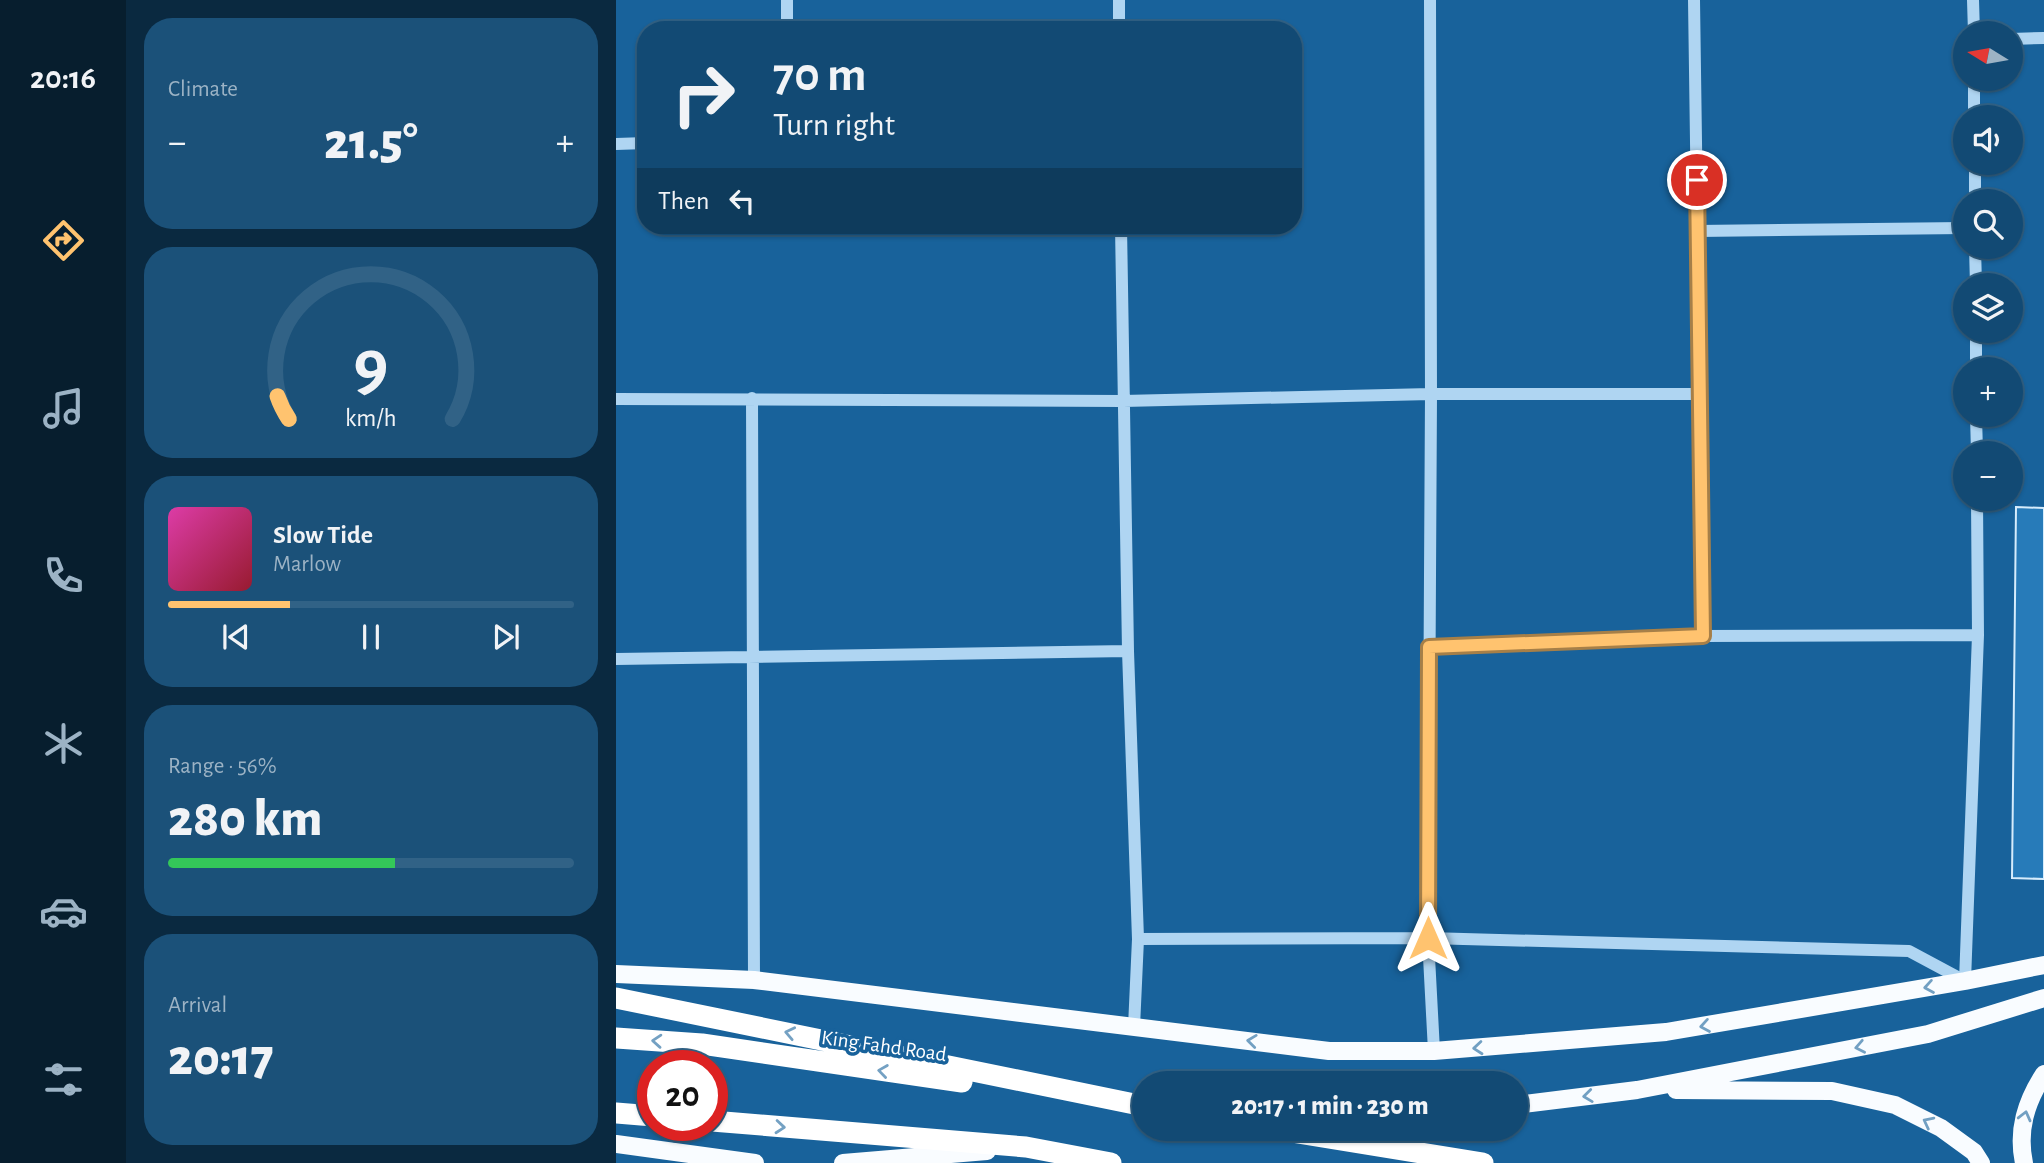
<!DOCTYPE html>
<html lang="en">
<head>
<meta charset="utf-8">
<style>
  :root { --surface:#124a74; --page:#1b5179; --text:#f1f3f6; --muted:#9cb3c5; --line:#316286; --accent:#ffc36f }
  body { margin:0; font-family:"Alegreya Sans",sans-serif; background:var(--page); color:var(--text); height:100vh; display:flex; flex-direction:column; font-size:26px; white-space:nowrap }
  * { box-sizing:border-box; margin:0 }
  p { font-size:23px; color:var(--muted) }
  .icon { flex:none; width:38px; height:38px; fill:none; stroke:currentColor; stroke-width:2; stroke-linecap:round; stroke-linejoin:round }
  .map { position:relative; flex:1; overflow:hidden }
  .details { display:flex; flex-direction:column; gap:18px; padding:18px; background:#0a2940; width:490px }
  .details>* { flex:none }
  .top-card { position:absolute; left:21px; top:21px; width:665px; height:214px; border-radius:28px; box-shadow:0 2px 5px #0004,0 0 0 2px var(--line); background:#124a74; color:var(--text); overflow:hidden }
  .needle { width:46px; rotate:281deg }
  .controls { position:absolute; left:1337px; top:21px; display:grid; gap:14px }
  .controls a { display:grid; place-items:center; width:70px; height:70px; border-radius:50%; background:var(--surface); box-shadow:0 2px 5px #0004,0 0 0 2px var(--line); font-size:35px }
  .speed { position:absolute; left:21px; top:1050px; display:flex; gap:14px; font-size:35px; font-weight:700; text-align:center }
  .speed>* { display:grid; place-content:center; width:91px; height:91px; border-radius:50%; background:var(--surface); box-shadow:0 2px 5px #0004,0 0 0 2px var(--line); line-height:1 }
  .speed .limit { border:10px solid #d22; background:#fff; color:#111 }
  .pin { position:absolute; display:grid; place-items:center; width:60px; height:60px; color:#fff; margin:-30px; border:4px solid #fff; border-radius:50%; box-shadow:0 2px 7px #0007 }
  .me { position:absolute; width:77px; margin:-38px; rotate:0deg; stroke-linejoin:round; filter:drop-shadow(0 0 5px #0008) }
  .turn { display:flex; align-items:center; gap:24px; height:147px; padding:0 21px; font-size:32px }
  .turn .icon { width:91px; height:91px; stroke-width:2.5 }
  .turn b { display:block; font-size:49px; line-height:60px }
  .then { display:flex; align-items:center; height:66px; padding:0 21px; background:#0003; gap:14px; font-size:26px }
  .big { font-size:52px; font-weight:800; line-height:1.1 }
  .details .tile { flex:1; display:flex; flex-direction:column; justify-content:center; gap:10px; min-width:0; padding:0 24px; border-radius:28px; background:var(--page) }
  .details .dial { align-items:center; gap:0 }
  .dial svg { height:182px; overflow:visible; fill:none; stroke:var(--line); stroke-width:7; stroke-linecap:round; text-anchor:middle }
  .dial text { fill:var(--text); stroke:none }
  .song { display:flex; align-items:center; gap:21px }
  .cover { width:84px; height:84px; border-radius:10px; background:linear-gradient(135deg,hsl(320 70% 55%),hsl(350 70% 35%)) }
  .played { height:7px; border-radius:4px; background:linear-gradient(90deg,var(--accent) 30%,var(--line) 30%) }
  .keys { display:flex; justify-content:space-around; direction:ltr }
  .heat { display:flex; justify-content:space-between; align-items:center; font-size:38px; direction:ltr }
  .charge { height:10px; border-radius:5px; background:linear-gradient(90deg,#34c759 56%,var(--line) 0) }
  .trip { position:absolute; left:516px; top:1071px; width:396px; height:70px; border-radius:35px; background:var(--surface); box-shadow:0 2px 5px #0004,0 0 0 2px var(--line); font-weight:800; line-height:70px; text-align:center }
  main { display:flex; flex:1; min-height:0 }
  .tabs { display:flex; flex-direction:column; width:126px; justify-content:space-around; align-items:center; background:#071e2e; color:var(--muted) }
  .tabs .icon { width:49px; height:49px }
  .tabs .active { color:var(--accent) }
  .tabs b { font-size:32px; color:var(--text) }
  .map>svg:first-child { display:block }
  .building { fill:#277bb9; stroke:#d6ecfc; stroke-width:2 }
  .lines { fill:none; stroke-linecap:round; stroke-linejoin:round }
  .minor { stroke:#afd5f2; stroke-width:12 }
  .major { stroke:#f9fcff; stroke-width:18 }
  .highway { stroke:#fff; stroke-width:21 }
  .oneway { stroke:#72a0c3 }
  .oneway2 { stroke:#74a1c3 }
  .route-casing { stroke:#a67f48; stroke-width:18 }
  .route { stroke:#ffc36f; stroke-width:12 }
  .labels { text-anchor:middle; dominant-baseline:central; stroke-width:7; stroke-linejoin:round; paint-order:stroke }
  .street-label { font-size:21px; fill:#fff; stroke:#18629b }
</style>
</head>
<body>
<main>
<nav class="tabs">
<b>20:16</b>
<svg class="icon active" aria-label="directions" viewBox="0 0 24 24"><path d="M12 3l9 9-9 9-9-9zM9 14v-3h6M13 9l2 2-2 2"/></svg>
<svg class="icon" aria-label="music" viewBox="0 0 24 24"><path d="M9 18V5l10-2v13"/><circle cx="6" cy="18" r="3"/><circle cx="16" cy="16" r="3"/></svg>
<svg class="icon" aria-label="phone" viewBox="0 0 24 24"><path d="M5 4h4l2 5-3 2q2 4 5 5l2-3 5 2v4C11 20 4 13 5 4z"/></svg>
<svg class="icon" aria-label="climate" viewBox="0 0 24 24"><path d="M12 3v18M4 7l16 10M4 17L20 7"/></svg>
<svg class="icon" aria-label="car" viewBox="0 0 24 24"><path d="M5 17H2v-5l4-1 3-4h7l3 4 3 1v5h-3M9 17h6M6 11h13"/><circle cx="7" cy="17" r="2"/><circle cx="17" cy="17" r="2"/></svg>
<svg class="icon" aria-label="filters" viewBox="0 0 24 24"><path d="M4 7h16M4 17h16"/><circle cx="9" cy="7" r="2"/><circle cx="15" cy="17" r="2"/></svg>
</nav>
<section class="details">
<div class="tile"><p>Climate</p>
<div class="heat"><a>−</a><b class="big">21.5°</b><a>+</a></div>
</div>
<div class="tile dial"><svg viewBox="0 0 100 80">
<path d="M14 69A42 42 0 1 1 86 69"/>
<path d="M14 69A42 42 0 0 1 9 59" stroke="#ffc36f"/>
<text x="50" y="56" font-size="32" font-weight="700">9</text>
<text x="50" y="72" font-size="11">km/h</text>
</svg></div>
<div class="tile">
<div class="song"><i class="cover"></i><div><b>Slow Tide</b><p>Marlow</p></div></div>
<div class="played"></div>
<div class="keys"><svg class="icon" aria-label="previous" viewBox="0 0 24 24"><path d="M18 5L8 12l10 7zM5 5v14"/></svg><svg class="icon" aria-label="pause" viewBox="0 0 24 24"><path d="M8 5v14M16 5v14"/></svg><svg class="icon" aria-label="next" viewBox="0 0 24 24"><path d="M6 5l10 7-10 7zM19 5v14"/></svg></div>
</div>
<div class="tile"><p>Range · 56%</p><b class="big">280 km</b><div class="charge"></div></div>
<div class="tile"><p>Arrival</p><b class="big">20:17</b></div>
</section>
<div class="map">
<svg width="1428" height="1163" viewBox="0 0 1428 1163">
  <rect width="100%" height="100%" fill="#18629b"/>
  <path class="building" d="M 1400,507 L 1428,508 L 1428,879 L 1396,878 Z"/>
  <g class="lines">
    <path class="minor" d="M 171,0 L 171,30
      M 503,0 L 503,30
      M 814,0 L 815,394 L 812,938 L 818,1051
      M 1078,0 L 1087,636
      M 1357,0 L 1358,33
      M 1395,39 L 1428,38
      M 1358,79 L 1358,117
      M 0,144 L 30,143
      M 1359,163 L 1359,201
      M 505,226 L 512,651 L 522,939 L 518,1027
      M 1081,231 L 1349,228
      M 1359,247 L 1360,285
      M 1360,331 L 1360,369
      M 136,398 L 138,980
      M 0,399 L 507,401 L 815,394 L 1083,394
      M 1360,415 L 1361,453
      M 813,647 L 1087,636 L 1362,635
      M 0,659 L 512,651
      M 522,939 L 812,938 L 1293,951 L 1349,981 L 1362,635 L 1361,499"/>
    <path class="major" d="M 0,974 L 138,980 L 713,1051 L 818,1051 L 1050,1032 L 1349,981 L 1428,965
      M 1060,1090 L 1216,1091 L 1279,1105 L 1325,1128 L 1358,1152 L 1365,1163
      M 900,1105 L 1021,1090 L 1312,1034 L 1428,998
      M 0,1144 L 139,1163
      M 227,1163 L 371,1151
      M 1408,1163 C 1401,1130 1410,1102 1428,1074"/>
    <path class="highway" d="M 0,998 L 528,1106
      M 0,1038 L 86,1044 L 346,1082
      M 0,1113 L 37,1116
      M 96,1121 L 410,1147 L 495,1163
      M 657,1129 L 867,1163"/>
  </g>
  <defs><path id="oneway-chevron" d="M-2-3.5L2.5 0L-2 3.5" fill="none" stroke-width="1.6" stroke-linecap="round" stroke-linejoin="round" transform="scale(1.75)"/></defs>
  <g class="oneway">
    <use href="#oneway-chevron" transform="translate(1313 987) rotate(170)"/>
    <use href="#oneway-chevron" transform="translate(1089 1026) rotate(170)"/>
    <use href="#oneway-chevron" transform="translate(636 1041) rotate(-173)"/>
    <use href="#oneway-chevron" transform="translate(1244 1047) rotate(169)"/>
    <use href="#oneway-chevron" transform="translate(862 1048) rotate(175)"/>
    <use href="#oneway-chevron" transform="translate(972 1096) rotate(173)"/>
    <use href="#oneway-chevron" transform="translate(1409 1116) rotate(-76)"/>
    <use href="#oneway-chevron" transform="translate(1312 1122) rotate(-153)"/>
  </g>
  <g class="oneway2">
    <use href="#oneway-chevron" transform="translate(174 1033) rotate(-168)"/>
    <use href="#oneway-chevron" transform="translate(41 1041) rotate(-176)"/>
    <use href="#oneway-chevron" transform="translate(267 1071) rotate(-172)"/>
    <use href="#oneway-chevron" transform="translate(164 1127) rotate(5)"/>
  </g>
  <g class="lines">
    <g class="route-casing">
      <path id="route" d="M 812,938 L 813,647 L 1087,636 L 1081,180"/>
    </g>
    <use href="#route" class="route"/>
  </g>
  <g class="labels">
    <g class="street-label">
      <text transform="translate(268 1046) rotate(8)">King Fahd Road</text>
    </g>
  </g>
</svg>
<div class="controls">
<a><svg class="needle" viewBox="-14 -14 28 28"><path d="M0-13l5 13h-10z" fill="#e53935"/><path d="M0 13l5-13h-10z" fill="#9cb3c5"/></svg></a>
<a><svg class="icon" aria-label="sound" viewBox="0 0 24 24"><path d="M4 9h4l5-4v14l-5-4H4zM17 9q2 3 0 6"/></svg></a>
<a><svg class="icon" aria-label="search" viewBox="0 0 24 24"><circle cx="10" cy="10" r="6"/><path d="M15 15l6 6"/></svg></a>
<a><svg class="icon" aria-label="layers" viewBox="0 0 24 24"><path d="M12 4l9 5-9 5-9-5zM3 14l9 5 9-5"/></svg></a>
<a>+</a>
<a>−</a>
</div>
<div class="speed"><div class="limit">20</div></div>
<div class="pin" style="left:1081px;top:180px;background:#d93025"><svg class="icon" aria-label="arrive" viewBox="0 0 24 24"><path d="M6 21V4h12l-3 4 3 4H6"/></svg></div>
<svg class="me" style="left:812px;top:938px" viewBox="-20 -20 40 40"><path d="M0-17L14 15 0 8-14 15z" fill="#ffc36f" stroke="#fff" stroke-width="4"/></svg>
<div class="trip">20:17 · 1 min · 230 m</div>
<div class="top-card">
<div class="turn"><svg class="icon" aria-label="right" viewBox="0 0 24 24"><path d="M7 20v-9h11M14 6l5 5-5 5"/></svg><div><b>70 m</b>Turn right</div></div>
<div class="then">Then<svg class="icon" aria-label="left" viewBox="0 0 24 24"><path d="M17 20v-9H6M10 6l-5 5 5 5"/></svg></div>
</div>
</div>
</main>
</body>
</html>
